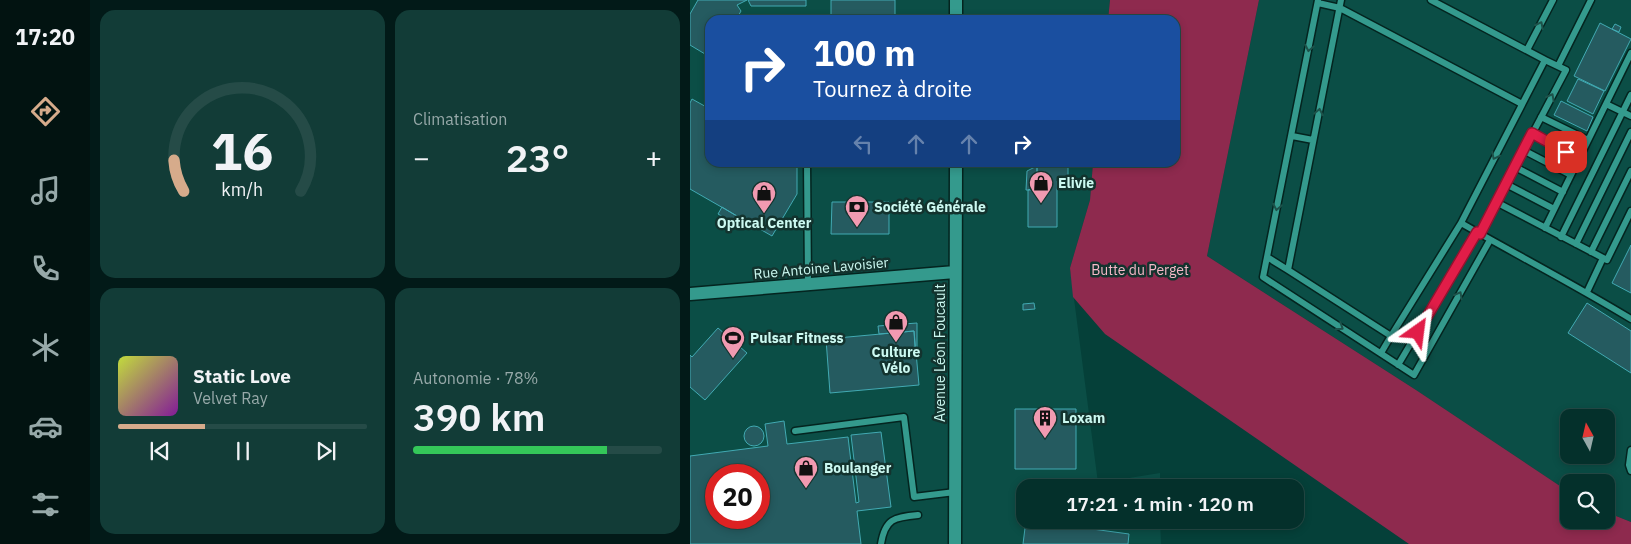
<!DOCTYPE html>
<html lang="fr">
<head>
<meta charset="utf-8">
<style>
  :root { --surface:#04302b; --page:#123c37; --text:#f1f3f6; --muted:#97a9a9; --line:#254b47; --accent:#d6ab8b }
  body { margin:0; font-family:"IBM Plex Sans",sans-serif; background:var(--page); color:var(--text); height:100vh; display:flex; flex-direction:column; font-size:19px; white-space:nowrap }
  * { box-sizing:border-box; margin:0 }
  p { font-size:16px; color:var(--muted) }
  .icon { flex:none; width:28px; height:28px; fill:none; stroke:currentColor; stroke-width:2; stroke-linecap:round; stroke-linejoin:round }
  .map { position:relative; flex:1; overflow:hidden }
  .details { display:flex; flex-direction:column; gap:10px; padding:10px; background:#021a18; width:600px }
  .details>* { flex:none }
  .guide { position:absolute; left:15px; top:15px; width:475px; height:152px; border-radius:15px; box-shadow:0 2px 8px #0003,0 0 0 1px var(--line); background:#1a4fa0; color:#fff; overflow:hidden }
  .needle { width:32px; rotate:352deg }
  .fabs { position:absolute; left:870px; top:409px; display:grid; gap:10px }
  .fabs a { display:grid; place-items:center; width:55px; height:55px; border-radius:10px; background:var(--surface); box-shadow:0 2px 8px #0003,0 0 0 1px var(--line); font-size:25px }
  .speed { position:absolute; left:15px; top:464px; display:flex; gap:10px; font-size:25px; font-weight:700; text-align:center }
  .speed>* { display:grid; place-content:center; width:65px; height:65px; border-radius:50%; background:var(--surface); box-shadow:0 2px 8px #0003,0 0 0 1px var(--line); line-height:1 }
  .speed .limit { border:8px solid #d22; background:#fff; color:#111 }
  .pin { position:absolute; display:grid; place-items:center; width:42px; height:42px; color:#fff; margin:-21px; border-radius:10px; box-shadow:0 2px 8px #0006 }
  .me { position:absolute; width:55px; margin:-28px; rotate:31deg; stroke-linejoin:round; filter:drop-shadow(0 0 4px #0008) }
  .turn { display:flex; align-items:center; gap:18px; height:105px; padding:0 25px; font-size:22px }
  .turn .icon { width:65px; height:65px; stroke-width:2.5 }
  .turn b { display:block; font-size:35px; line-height:42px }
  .lanes { display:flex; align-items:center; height:48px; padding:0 25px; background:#0003; justify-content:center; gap:25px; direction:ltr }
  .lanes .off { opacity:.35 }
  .big { font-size:38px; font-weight:600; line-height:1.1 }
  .details .tile { flex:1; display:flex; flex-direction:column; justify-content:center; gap:8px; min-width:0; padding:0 18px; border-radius:15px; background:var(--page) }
  .details .dial { align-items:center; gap:0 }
  .dial svg { height:130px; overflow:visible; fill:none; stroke:var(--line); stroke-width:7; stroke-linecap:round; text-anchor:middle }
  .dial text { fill:var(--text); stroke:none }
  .song { display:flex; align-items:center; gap:15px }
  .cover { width:60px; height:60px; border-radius:8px; background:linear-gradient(135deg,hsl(70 70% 55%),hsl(290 70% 35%)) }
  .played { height:5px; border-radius:2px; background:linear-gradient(90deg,var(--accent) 35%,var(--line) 35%) }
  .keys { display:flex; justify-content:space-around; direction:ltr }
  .heat { display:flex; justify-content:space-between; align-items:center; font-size:28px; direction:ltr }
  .charge { height:8px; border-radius:4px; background:linear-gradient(90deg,#34c759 78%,var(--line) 0) }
  .details .tiles { flex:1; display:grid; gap:10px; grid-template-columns:repeat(2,1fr) }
  .trip { position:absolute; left:326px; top:479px; width:288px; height:50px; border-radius:15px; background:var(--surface); box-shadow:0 2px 8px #0003,0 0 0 1px var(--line); font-weight:600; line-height:50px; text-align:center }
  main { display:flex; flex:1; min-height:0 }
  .tab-bar { display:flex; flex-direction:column; width:90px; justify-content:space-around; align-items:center; background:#021311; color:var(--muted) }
  .tab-bar .icon { width:35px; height:35px }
  .tab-bar .on { color:var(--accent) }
  .tab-bar b { font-size:22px; color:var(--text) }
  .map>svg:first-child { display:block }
  .built { fill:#0b4e46; fill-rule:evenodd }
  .green { fill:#8e2a4e }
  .building { fill:#255b60; stroke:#42aab3; fill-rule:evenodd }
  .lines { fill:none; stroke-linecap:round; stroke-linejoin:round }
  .service-casing { stroke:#04241f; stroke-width:9 }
  .minor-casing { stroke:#04241f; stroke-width:15 }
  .service { stroke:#349a8d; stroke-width:6 }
  .minor { stroke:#349a8d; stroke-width:12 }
  .oneway { stroke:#1d524a }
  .route-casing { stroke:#92132f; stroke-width:12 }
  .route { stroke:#e11d48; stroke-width:9 }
  .labels { text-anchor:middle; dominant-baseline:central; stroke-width:5; stroke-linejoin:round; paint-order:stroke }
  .poi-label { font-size:14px; font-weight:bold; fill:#ccf9f1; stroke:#13332e; text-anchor:start }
  .street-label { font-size:14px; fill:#ccf9f1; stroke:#13332e }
  .park-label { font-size:14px; fill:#f7b9c8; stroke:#13332e }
</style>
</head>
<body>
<main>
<nav class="tab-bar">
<b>17:20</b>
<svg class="icon on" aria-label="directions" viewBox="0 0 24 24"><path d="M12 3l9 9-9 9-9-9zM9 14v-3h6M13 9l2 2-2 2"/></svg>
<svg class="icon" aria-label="music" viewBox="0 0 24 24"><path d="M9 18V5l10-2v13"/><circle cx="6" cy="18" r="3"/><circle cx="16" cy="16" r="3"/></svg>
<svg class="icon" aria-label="phone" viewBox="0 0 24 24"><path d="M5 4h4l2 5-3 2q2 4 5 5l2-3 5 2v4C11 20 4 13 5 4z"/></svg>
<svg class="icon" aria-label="climate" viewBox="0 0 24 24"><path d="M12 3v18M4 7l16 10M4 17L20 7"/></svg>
<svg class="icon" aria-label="car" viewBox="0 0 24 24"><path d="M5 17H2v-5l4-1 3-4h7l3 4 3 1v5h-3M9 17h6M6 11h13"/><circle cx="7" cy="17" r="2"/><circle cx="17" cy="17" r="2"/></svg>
<svg class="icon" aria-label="filters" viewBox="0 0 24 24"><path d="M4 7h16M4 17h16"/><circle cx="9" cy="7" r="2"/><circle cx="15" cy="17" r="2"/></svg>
</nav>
<section class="details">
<div class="tiles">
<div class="tile dial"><svg viewBox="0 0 100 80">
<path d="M14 69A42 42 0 1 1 86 69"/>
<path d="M14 69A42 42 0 0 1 8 50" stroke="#d6ab8b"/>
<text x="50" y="56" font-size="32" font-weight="700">16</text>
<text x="50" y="72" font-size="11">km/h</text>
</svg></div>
<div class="tile"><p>Climatisation</p>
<div class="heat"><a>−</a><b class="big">23°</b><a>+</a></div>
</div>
<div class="tile">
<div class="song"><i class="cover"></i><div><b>Static Love</b><p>Velvet Ray</p></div></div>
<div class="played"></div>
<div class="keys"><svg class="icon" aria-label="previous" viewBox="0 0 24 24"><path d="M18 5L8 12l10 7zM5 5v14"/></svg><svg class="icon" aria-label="pause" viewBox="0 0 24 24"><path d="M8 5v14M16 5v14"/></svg><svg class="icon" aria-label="next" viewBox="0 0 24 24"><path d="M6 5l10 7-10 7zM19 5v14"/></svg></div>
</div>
<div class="tile"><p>Autonomie · 78%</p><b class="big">390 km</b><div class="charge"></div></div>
</div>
</section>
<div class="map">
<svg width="941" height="544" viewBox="0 0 941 544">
  <rect width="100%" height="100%" fill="#054039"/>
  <path class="built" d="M 0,0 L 420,0 L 418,20 L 20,20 L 20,162 L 403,163 L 400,200 L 380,268 L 408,483 L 470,473 L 470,487 L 335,488 L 335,520 L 470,520 L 471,544 L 0,544 ZM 26,475 L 69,475 L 69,518 L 26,518 Z
    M 569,0 L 941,0 L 941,522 L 916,512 L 916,482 L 879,482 L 879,492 L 726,390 L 517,256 ZM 879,418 L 916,418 L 916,455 L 879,455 Z"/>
  <path class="green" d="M 420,0 L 569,0 L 517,256 L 726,390 L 879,492 L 879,520 L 916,520 L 916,512 L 941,522 L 941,544 L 719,544 L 415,334 L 383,297 L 380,268 L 400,200 L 403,163 L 485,162 L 485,20 L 418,20 Z"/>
  <path class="building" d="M 8,0 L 57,0 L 47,5 L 51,11 L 46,20 L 20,20 L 20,57 L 0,45 L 0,14 Z
    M 58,0 L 116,0 L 116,6 L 61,6 Z
    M 141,0 L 205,0 L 205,20 L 141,20 Z
    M 910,23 L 941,39 L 915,91 L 884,76 Z
    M 925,24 L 931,27 L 929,32 L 922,29 Z
    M 888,79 L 914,91 L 903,114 L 877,101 Z
    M 2,99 L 20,109 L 20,162 L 107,162 L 107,194 L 82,236 L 0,189 L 0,103 Z
    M 871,101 L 903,117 L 897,131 L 864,115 Z
    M 141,162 L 181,162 L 181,164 L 141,164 Z
    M 347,162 L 378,162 L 378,181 L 367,181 L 367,227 L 338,227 L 338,190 L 347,187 Z
    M 347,166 L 347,187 L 343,187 L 343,190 L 336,190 L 337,171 Z
    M 142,202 L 199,202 L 199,234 L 141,234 Z
    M 32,207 L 50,218 L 46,224 L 28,214 Z
    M 941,245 L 941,293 L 922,283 Z
    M 106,267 L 106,272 L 97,273 L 97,268 Z
    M 344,303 L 345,309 L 333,310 L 333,304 Z
    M 897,303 L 941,331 L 941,373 L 878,333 Z
    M 227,323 L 227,348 L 225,348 L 224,331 L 189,334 L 188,326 Z
    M 28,328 L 57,353 L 15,400 L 0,387 L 0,355 L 2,357 Z
    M 224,331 L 229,385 L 140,393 L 136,339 Z
    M 325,409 L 386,409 L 386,469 L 325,469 Z
    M 94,421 L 97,444 L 158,437 L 166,503 L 169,502 L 161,435 L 191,432 L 201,507 L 167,511 L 171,544 L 0,544 L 0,456 L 78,446 L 75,424 ZM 26,475 L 69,475 L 69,518 L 26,518 Z
    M54 436a10 10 0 1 1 20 0a10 10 0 1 1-20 0Z
    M 336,520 L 439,534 L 438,544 L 333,544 Z"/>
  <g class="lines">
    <g class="service-casing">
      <path id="service" d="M 628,0 L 573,277 L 724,375 L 800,240
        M 651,0 L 598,270 L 701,336 L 771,223
        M 741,0 L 855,60
        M 628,3 L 650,8 L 832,104
        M 837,50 L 863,0
        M 868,66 L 901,0
        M 916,104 L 941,116
        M 851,117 L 898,140
        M 842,133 L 889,159
        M 602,136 L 623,140
        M 833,150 L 881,175
        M 117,162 L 118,284
        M 825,167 L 873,192
        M 816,184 L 864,209
        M 806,202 L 917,260 L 941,211
        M 855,228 L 941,53
        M 790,233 L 876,70 L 855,60 L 771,223 C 827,255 885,285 941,319
        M 871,237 L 941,95
        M 886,244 L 941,132
        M 901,252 L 941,171
        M 577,257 L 598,270
        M 897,292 L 913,258
        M 691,353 L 701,336
        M 708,365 L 787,232
        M 105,431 L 214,417 L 224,497 L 265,492
        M 941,450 L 939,465 L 941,471
        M 191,544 C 195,519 204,517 228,515"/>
    </g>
    <g class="minor-casing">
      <path id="minor" d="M 266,0 L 266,20
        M 0,294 L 265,272
        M 265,544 L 266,162"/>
    </g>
    <use href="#service" class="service"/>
    <use href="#minor" class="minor"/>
  </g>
  <defs><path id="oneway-chevron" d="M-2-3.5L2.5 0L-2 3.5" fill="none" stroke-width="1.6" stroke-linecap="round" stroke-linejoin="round" transform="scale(1.25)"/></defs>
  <g class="oneway">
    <use href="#oneway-chevron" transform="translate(850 25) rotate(-63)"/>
    <use href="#oneway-chevron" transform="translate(619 48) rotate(101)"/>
    <use href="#oneway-chevron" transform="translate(861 97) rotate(-62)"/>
    <use href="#oneway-chevron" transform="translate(629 112) rotate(-79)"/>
    <use href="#oneway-chevron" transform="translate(805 156) rotate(117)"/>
    <use href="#oneway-chevron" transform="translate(587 207) rotate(101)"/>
    <use href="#oneway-chevron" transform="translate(769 295) rotate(-61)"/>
    <use href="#oneway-chevron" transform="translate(650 327) rotate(33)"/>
  </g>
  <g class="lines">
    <g class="route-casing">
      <path id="route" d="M 728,332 L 787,232 L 790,234 L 842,133 L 876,152"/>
    </g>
    <use href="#route" class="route"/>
  </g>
  <defs>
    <g id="shop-pin" transform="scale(1.25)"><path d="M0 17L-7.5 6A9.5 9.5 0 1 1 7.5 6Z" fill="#f19ab1" stroke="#13332e"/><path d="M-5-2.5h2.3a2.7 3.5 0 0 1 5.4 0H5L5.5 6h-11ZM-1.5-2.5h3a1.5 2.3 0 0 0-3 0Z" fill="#111"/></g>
    <g id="bank-pin" transform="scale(1.25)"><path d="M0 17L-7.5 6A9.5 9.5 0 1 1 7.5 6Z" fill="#f19ab1" stroke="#13332e"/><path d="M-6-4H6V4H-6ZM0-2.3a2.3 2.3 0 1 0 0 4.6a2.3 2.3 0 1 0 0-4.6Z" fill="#111"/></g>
    <g id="stadium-pin" transform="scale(1.25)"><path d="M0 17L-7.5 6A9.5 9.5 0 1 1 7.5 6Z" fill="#f19ab1" stroke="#13332e"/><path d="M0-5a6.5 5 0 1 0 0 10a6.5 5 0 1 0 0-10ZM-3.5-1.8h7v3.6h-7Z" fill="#111"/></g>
    <g id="building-pin" transform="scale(1.25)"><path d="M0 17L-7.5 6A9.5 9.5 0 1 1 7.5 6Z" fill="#f19ab1" stroke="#13332e"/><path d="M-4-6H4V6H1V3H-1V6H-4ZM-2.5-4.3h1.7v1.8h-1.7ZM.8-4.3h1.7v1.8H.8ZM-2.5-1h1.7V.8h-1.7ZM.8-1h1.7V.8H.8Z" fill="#111"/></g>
  </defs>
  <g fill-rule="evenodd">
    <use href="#shop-pin" x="351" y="183"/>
    <use href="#shop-pin" x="74" y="193"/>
    <use href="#bank-pin" x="167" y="207"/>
    <use href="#shop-pin" x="206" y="322"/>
    <use href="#stadium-pin" x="43" y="338"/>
    <use href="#building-pin" x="355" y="418"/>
    <use href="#shop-pin" x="116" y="468"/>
  </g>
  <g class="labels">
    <g class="poi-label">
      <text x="368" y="183">Elivie</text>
      <text x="184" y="207">Société Générale</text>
      <text x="74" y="223" text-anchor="middle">Optical Center</text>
      <text x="60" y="338">Pulsar Fitness</text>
      <text x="206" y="352" text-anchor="middle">Culture<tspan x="206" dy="16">Vélo</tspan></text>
      <text x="372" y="418">Loxam</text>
      <text x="134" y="468">Boulanger</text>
    </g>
    <g class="street-label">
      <text transform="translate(131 268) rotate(-5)">Rue Antoine Lavoisier</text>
      <text transform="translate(250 353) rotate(-90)">Avenue Léon Foucault</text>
    </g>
    <g class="park-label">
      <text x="450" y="270">Butte du Perget</text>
    </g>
  </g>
</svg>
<div class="fabs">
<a><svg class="needle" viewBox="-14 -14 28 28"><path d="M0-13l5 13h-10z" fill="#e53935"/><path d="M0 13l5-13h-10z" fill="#97a9a9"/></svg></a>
<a><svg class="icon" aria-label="search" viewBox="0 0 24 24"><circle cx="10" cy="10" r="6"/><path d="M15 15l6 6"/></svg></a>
</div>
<div class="speed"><div class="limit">20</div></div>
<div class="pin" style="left:876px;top:152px;background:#d93025"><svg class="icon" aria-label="arrive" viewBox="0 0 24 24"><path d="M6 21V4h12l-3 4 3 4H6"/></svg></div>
<svg class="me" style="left:728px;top:332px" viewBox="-20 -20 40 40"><path d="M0-17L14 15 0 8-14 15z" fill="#e11d48" stroke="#fff" stroke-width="4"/></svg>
<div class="trip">17:21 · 1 min · 120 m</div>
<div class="guide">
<div class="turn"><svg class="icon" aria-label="right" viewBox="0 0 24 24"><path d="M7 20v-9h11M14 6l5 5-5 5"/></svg><div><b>100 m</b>Tournez à droite</div></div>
<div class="lanes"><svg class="icon off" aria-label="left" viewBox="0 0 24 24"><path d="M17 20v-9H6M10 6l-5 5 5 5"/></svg><svg class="icon off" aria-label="ahead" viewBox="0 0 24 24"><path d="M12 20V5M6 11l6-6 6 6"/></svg><svg class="icon off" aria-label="ahead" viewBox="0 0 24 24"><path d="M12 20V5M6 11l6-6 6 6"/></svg><svg class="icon" aria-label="right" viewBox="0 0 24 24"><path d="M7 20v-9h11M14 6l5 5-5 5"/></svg></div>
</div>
</div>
</main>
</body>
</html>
